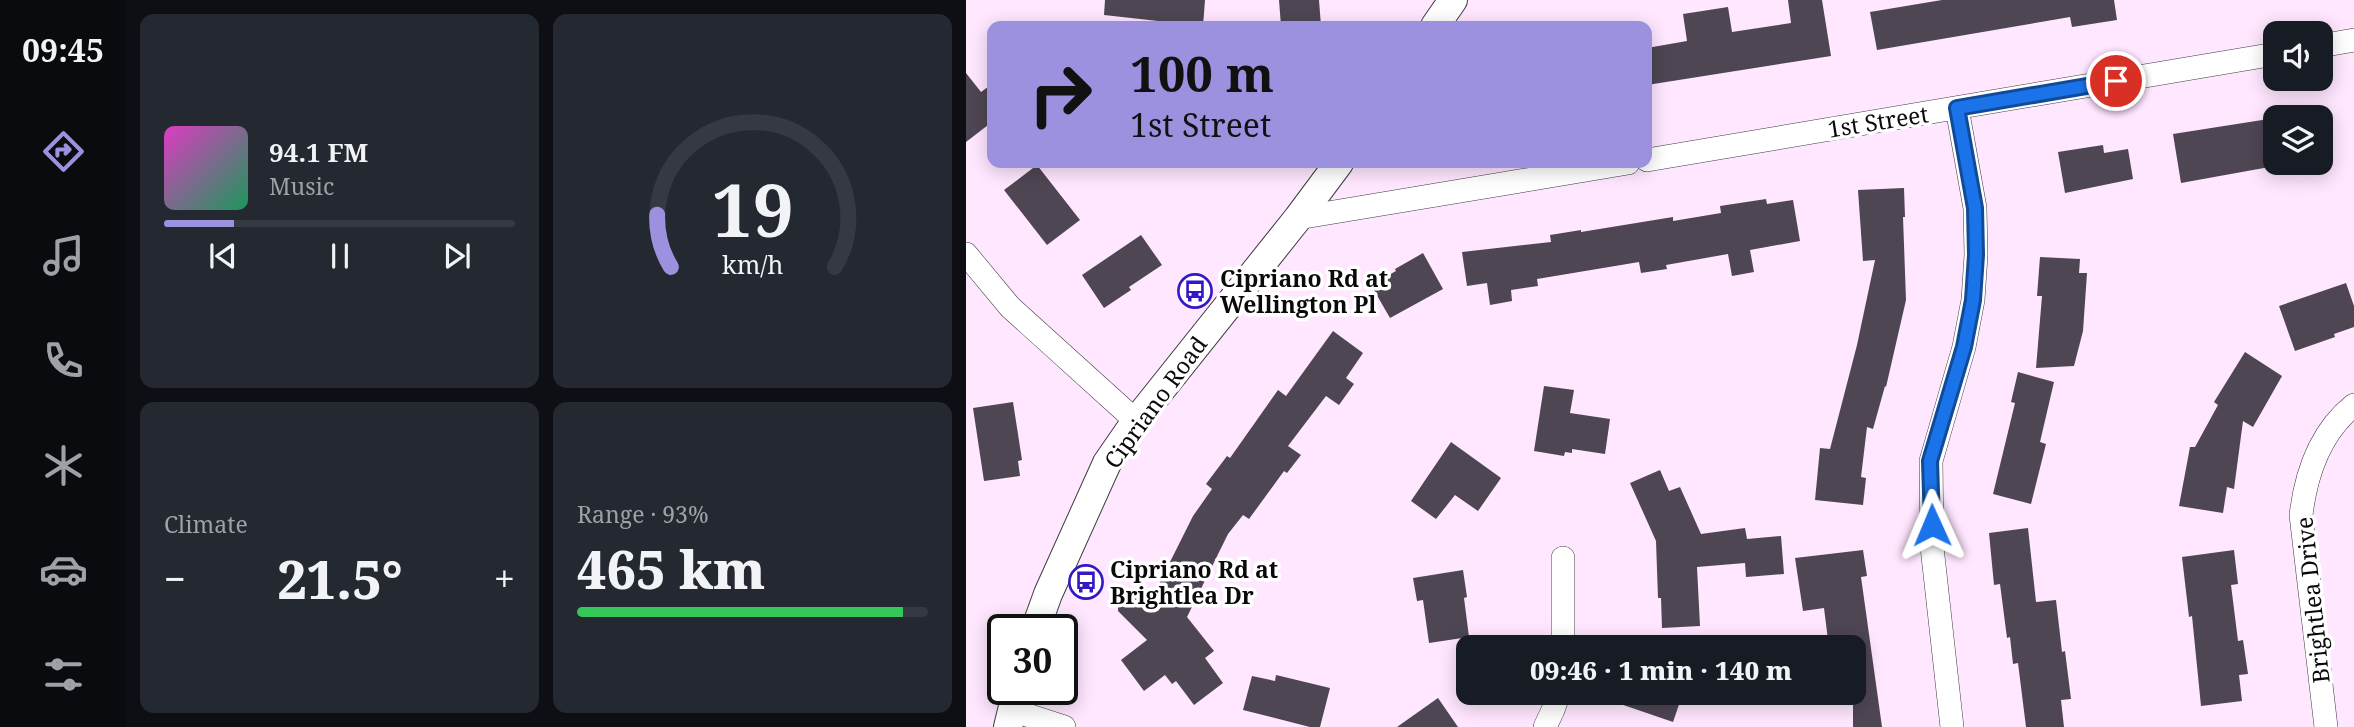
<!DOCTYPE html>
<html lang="en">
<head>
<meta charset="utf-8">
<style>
  :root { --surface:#171b24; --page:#242831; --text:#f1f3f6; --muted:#9ea1a6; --line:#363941; --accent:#9c91df }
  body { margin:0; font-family:"Noto Serif",serif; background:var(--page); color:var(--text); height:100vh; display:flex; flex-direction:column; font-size:26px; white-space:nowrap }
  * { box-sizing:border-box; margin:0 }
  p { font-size:23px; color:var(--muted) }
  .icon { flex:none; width:38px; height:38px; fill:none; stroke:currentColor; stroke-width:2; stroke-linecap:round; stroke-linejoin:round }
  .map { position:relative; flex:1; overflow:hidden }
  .panel { display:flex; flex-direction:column; gap:14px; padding:14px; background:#0d0f14; width:840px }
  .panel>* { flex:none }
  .guide { position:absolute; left:21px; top:21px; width:665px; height:147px; border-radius:14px; box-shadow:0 4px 18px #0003; background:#9c91df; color:#111; overflow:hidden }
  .fabs { position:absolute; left:1297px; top:21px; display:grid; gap:14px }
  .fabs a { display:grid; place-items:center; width:70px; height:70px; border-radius:14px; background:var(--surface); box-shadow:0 4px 18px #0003; font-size:35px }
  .speed { position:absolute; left:21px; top:614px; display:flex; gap:14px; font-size:35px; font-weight:700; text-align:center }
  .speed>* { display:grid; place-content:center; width:91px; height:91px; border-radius:50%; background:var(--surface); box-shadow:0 4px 18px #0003; line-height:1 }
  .speed .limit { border:4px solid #111; border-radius:10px; background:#fff; color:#111 }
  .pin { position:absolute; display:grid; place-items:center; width:60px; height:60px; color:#fff; margin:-30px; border:4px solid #fff; border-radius:50%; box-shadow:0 2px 7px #0007 }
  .me { position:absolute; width:77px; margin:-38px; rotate:359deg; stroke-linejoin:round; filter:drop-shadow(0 0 5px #0008) }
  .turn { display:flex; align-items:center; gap:24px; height:147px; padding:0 28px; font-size:32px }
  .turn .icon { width:91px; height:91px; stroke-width:2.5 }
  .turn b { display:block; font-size:49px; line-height:60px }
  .big { font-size:52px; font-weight:800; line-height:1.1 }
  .panel .card { flex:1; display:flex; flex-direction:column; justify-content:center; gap:10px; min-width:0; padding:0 24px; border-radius:14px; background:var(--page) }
  .panel .dial { align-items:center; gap:0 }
  .dial svg { height:182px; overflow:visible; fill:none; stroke:var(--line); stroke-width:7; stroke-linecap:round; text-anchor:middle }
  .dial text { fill:var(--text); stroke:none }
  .song { display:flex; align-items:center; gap:21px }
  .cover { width:84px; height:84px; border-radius:10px; background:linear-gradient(135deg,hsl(310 70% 55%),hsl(150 70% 35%)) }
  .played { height:7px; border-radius:4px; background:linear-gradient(90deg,var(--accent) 20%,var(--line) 20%) }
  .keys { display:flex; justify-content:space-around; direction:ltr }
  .heat { display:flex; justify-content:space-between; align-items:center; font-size:38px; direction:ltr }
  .charge { height:10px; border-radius:5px; background:linear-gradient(90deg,#34c759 93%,var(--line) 0) }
  .panel .tiles { flex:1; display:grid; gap:14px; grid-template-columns:repeat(2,1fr) }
  .trip { position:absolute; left:490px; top:635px; width:410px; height:70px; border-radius:14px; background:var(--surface); box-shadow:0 4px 18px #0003; font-weight:800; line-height:70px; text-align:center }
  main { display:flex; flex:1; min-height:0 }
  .menu { display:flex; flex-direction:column; width:126px; justify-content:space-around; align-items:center; background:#090b0e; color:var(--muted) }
  .menu .icon { width:49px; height:49px }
  .menu .selected { color:var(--accent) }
  .menu b { font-size:32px; color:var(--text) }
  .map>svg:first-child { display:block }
  .building { fill:#4e4653 }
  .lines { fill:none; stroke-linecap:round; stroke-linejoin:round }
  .minor-casing { stroke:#3d3d3d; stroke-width:24 }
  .tertiary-casing { stroke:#3d3d3d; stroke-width:30 }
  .minor { stroke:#fff; stroke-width:23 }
  .tertiary { stroke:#fff; stroke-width:28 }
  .route-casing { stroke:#114b97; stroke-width:18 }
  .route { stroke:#1a73e8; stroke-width:12 }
  .labels { text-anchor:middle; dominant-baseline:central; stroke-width:7; stroke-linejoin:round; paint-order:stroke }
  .street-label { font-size:23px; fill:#0a0a0a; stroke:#fff }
  .poi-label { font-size:23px; font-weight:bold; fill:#0a0a0a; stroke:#fff; text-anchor:start }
</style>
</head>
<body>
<main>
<nav class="menu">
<b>09:45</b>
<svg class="icon selected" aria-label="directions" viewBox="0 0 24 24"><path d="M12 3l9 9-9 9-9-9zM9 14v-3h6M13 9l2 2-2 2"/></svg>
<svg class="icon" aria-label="music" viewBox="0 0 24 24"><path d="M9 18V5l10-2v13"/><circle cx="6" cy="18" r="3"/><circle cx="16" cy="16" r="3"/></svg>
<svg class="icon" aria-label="phone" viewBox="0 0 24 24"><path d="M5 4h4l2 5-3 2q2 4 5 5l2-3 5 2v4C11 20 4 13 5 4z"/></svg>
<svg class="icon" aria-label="climate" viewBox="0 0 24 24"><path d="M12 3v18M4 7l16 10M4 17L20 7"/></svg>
<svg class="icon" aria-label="car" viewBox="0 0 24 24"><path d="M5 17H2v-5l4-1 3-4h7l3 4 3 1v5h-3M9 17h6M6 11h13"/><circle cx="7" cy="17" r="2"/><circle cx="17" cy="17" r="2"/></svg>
<svg class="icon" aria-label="filters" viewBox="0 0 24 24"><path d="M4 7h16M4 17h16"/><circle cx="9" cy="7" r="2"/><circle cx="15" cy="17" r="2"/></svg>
</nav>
<section class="panel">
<div class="tiles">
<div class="card">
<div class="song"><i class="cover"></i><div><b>94.1 FM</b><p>Music</p></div></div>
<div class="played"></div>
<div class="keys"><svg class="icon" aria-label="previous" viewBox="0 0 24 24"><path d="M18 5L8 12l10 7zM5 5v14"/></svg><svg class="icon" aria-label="pause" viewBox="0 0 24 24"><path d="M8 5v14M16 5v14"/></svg><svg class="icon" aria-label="next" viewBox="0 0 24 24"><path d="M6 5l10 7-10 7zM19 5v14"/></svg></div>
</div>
<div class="card dial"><svg viewBox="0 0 100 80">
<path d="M14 69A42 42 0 1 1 86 69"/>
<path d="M14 69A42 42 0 0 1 8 46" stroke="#9c91df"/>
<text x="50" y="56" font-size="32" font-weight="700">19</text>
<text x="50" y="72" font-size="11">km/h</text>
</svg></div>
<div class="card"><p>Climate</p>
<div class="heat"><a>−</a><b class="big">21.5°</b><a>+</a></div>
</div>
<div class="card"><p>Range · 93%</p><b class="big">465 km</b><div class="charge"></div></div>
</div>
</section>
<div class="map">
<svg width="1388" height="727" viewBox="0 0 1388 727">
  <rect width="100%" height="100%" fill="#ffe7ff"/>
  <path class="building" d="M 139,0 L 239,0 L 237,26 L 138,15 Z
    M 313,0 L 353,0 L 355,26 L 315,26 Z
    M 822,0 L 856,0 L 865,56 L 681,85 L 681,48 L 721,41 L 717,14 L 762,7 L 766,32 L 825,23 Z
    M 976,0 L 1148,0 L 1151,20 L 1106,27 L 1104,17 L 911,50 L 904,12 Z
    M 0,73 L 15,92 L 26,84 L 26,122 L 0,142 Z
    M 1309,118 L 1309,166 L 1215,183 L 1207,134 Z
    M 1137,145 L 1138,153 L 1162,149 L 1167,179 L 1099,193 L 1092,152 Z
    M 71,165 L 114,220 L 81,245 L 38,190 Z
    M 938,188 L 939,217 L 937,217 L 940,300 L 920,387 L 919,386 L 907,429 L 901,427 L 895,477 L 900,478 L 897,505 L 849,500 L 854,448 L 864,449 L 891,345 L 909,260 L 897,261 L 892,190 Z
    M 800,199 L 801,204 L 827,200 L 834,241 L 784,250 L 788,272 L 766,276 L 762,254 L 700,265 L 701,269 L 675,273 L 673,262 L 571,279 L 572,286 L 545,290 L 546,301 L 524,305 L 521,283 L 501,286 L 496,252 L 585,242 L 584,235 L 615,230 L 615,232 L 707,217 L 707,221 L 755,213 L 754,206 Z
    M 175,235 L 196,265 L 163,287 L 165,290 L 138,308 L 116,275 Z
    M 457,253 L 477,289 L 424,318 L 405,285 L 430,271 L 429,269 Z
    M 1074,257 L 1114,259 L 1113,273 L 1121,273 L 1117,331 L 1108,366 L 1070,368 L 1076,296 L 1071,296 Z
    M 1380,283 L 1388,306 L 1388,327 L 1368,334 L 1369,337 L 1329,351 L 1313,306 Z
    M 367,331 L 397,353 L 380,378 L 388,384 L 373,405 L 360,396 L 322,446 L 335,455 L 321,473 L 318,471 L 283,519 L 277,515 L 262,534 L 221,617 L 248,651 L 239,658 L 257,683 L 228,705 L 210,681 L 206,684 L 199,675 L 178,691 L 155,660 L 181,640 L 152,611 L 152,603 L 158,596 L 167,595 L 181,608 L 227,516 L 246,489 L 240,484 L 261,456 L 264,458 L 312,390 L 320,396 Z
    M 1279,352 L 1316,376 L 1287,427 L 1277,421 L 1268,489 L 1261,487 L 1257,513 L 1213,506 L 1224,447 L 1229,447 L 1252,405 L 1248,402 Z
    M 1052,372 L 1088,382 L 1074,442 L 1080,444 L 1065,504 L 1027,494 L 1049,403 L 1045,402 Z
    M 578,386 L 608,390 L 604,413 L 644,419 L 639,454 L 606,449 L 606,453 L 599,452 L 598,456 L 568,451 Z
    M 47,402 L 56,460 L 52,461 L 54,476 L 18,481 L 7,408 Z
    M 485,442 L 535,478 L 512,511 L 489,495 L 470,519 L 445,501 Z
    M 694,470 L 703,491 L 714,487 L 735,534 L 779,528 L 781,539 L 815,536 L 818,574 L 780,577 L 779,563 L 731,567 L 734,626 L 696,628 L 695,598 L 692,598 L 690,541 L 664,483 Z
    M 1062,528 L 1070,602 L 1090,600 L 1096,652 L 1099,651 L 1105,699 L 1095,700 L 1098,727 L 1060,727 L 1052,663 L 1047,664 L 1044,637 L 1041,638 L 1034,584 L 1028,585 L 1023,533 Z
    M 897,550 L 901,576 L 895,577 L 916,727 L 887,727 L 887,648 L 863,648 L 858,608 L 837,611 L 829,558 Z
    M 1268,550 L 1272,584 L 1265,585 L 1272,641 L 1277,640 L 1282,674 L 1273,675 L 1276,701 L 1235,706 L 1226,616 L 1223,617 L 1216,557 Z
    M 497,570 L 501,597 L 498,598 L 503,637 L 463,643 L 457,600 L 451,601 L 447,578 Z
    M 310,675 L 364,688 L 354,727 L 344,727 L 277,710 L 286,676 L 309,681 Z
    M 634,693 L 717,693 L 707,722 L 634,697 Z
    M 472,698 L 492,727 L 431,727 Z"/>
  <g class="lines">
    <g class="minor-casing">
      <path id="minor" d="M 1354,46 L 1388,40
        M 681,160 L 1309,54
        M 332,218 L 662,163
        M 0,254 L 44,307 L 170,421
        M 597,648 L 597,558
        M 46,710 L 98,727
        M 579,727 L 587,710 L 593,693
        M 986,727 L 966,547 L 965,461 L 998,347 L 1007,300 L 1010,255 L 1009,208 L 991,108
        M 1360,727 L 1335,515 C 1340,474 1354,432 1388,405"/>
    </g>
    <g class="tertiary-casing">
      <path id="tertiary" d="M 469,26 L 487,0
        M 69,630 L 82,594 L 141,463 L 170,421 L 332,218 L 373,163
        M 42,727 L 51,690"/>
    </g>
    <use href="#minor" class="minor"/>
    <use href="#tertiary" class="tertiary"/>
  </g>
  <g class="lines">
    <g class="route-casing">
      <path id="route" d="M 966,525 L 964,461 L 998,347 L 1007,300 L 1010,255 L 1009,208 L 991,108 L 1150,81"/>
    </g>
    <use href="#route" class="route"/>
  </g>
  <defs>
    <g id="bus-ring" transform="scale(1.75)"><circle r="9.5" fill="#fff" stroke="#3319c3" stroke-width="1.5"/><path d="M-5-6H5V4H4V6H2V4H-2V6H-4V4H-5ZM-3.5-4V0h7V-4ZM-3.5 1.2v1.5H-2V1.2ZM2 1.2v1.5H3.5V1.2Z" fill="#3319c3"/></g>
  </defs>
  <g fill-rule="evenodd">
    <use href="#bus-ring" x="229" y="291"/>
    <use href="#bus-ring" x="120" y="582"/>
  </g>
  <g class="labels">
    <g class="street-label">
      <text transform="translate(912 121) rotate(-9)">1st Street</text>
      <text transform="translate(189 402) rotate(-54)">Cipriano Road</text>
      <text transform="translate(1346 600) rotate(-96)">Brightlea Drive</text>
    </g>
    <g class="poi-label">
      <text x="254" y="278">Cipriano Rd at<tspan x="254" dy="26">Wellington Pl</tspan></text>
      <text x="144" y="569">Cipriano Rd at<tspan x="144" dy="26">Brightlea Dr</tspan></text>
    </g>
  </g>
</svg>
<div class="fabs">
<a><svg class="icon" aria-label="sound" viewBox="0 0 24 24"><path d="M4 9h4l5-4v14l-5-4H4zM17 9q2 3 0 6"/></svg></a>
<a><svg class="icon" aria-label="layers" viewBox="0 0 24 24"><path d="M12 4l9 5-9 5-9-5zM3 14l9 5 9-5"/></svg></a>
</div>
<div class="speed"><div class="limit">30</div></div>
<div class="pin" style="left:1150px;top:81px;background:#d93025"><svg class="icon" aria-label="arrive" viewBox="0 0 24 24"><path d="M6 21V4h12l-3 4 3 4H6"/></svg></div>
<svg class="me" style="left:966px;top:525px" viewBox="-20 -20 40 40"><path d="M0-17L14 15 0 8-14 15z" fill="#1a73e8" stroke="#fff" stroke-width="4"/></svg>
<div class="trip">09:46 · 1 min · 140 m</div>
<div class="guide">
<div class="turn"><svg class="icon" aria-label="right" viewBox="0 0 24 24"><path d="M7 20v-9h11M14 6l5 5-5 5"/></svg><div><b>100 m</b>1st Street</div></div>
</div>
</div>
</main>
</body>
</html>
